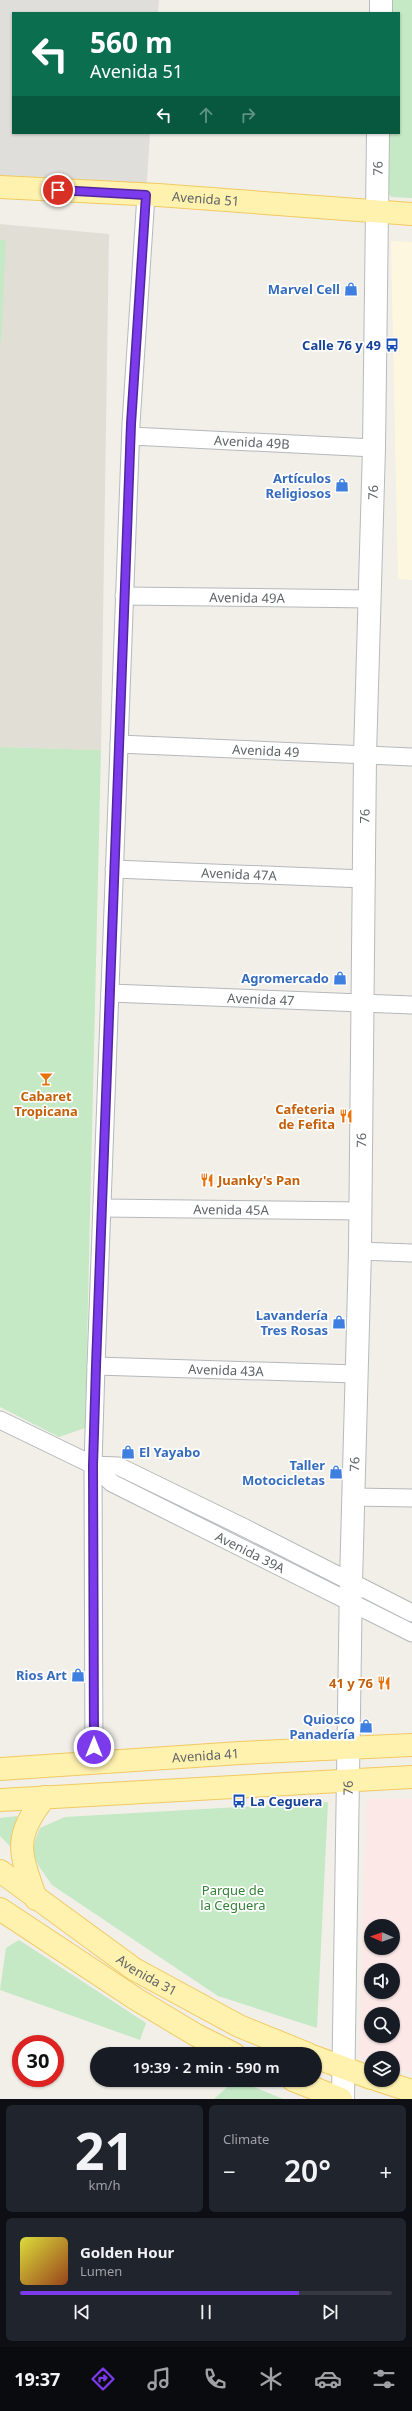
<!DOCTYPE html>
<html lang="en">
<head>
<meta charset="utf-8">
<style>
  :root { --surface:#171b24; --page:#20242c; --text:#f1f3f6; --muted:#9ea1a6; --line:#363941; --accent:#7c3aed }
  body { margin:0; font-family:"Noto Sans",sans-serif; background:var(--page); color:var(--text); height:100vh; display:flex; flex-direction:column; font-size:15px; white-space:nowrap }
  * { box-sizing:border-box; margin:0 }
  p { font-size:13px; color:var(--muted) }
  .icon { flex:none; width:22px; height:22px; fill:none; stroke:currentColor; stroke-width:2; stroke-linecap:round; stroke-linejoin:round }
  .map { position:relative; height:2099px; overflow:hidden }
  .panel { display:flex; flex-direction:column; gap:6px; padding:6px; background:#0d0f14; flex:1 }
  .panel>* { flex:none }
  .banner { position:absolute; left:12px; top:12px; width:388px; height:122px; border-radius:0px; box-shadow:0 1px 3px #0004; background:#0b6e4f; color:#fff; overflow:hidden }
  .needle { width:26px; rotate:272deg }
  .controls { position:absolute; left:364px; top:1919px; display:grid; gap:8px }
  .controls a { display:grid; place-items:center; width:36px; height:36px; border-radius:50%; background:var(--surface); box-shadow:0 1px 3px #0004; font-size:20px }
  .speed { position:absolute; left:12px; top:2035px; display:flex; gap:8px; font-size:20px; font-weight:700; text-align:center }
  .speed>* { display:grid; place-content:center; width:52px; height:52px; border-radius:50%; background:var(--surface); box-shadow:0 1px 3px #0004; line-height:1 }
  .speed .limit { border:6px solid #d22; background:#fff; color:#111 }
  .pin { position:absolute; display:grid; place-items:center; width:34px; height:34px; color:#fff; margin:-17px; border:2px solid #fff; border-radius:50%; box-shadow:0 1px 4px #0007 }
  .me { position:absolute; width:44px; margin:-22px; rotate:0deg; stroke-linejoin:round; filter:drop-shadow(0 0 3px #0008) }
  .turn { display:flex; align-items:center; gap:14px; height:84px; padding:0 12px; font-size:18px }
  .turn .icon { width:52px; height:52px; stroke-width:2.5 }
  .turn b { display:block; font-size:28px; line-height:34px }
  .lanes { display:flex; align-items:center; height:38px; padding:0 12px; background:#0003; justify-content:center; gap:20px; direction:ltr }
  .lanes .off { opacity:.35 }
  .big { font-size:30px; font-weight:600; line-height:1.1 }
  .panel .card { flex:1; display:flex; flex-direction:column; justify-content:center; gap:6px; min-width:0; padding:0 14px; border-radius:6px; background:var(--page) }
  .panel .dial { align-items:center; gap:0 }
  .dial b { font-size:52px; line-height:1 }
  .song { display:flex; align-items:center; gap:12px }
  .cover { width:48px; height:48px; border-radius:6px; background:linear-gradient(135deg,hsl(60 70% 55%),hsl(20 70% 35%)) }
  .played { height:4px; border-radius:2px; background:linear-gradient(90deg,var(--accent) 75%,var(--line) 75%) }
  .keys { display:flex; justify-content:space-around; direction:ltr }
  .heat { display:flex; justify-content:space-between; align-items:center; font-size:22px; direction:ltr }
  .panel .tiles { flex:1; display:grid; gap:6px; grid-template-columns:1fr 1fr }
  .card:last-child { grid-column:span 2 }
  .trip { position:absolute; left:90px; top:2047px; width:232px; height:40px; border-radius:20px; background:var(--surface); box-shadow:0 1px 3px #0004; font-weight:600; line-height:40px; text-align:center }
  .dock { display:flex; height:64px; justify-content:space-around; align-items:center; background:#090b0e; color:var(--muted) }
  .dock .icon { width:28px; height:28px }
  .dock .active { color:var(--accent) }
  .dock b { font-size:18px; color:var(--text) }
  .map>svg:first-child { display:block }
  .commercial { fill:#fef7e0 }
  .industrial { fill:#e0deda }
  .education { fill:#e1ded6 }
  .medical { fill:#fce8e6; fill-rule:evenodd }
  .green { fill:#c5e8c5 }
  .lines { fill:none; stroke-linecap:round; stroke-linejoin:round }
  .street-casing { stroke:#b5b8bc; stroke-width:19 }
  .secondary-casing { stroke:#b6babf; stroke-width:24 }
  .primary-casing { stroke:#f2c960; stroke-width:24 }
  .street { stroke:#fff; stroke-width:17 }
  .secondary { stroke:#fff; stroke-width:22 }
  .primary { stroke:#fff2af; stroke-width:22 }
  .route-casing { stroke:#51269a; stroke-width:10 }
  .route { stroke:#7c3aed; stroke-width:7 }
  .labels { text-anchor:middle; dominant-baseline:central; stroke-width:3.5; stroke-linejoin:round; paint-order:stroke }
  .street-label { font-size:13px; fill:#5f6368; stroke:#fff }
  .shop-label { font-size:13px; font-weight:bold; fill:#366cbe; stroke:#fff; text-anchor:end }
  .transit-label { font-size:13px; font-weight:bold; fill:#164399; stroke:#fff; text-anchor:end }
  .food-label { font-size:13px; font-weight:bold; fill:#c56008; stroke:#fff; text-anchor:end }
  .park-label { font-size:13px; fill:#348238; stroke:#fff }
</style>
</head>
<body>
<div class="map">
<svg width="412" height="2099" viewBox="0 0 412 2099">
  <rect width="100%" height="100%" fill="#f1efe8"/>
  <path class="commercial" d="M 391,241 L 412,242 L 412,580 L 398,579 Z"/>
  <path class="industrial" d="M 0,0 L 159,0 L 158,13 L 13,13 L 13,133 L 150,133 L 146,195 L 0,187 Z"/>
  <path class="education" d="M 0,224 L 109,234 L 101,750 L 0,747 Z"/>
  <path class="medical" d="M 367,1799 L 412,1799 L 412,2073 L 393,2068 L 393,2058 L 371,2058 L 371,2062 L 359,2059 ZM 371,1926 L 393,1926 L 393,1948 L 371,1948 ZM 371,1970 L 393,1970 L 393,1992 L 371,1992 ZM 371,2014 L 393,2014 L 393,2036 L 371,2036 Z"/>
  <path class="green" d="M 390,0 L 412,0 L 412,198 L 391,197 L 387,189 L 388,133 L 399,133 L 399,13 L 390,13 Z
    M 0,240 L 6,240 L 1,342 L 0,342 Z
    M 0,747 L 101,750 L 85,1428 L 59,1437 L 0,1407 Z
    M 328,1802 L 317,2028 L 218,1996 L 52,1885 C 36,1861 27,1856 40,1828 L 65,1817 Z
    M 17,1816 L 11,1847 L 0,1836 L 0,1818 Z
    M 19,1940 L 146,2023 L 140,2040 L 0,1990 L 6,1948 Z
    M 235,2080 L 237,2080 L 283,2099 L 214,2099 Z"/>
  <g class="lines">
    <g class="street-casing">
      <g id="street">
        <path id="s1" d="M 131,436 L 374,448"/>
        <path id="s2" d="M 124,596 L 370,599"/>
        <path id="s3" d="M 119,744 L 412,757"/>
        <path id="s4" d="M 114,869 L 364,879"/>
        <path id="s5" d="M 110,993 L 412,1005"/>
        <path id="s6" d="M 102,1208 L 360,1211"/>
        <path d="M 360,1251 L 412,1253"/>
        <path id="s7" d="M 96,1366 L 356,1374"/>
        <path id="s8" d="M 0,1420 L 93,1465 L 112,1483 L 412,1633"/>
        <path d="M 93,1465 L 118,1466 L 245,1528 L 412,1613"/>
        <path d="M 353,1497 L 412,1498"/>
        <path d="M 94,1762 L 93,1465 L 96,1366 L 131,424 L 146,195"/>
      </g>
    </g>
    <g class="secondary-casing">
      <g id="secondary">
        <path d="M 381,13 L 381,0"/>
        <path id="s9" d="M 343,2099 L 351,1582 L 360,1251 L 365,755 L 374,448 L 378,133"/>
      </g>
    </g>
    <g class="primary-casing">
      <g id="primary">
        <path id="s10" d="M 0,187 L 158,195 L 412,214"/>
        <path id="s11" d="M 0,1769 L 240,1753 L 412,1745"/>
        <path d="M 0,1800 L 412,1777"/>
        <path id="s12" d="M 0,1871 L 134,1969 L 239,2026 L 308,2054"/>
        <path d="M 36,1899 C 20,1853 12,1838 45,1797"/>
        <path d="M 0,1909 L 136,1999 L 196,2035 L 234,2054"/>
        <path d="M 315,2057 L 371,2078"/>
        <path d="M 293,2080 L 341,2099"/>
        <path d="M 378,2080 L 412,2091"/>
      </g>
    </g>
    <use href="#street" class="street"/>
    <use href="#secondary" class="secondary"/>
    <use href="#primary" class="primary"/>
  </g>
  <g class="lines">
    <g class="route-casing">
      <path id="route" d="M 58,190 L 146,195 L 131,424 L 96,1366 L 93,1465 L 94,1747"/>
    </g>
    <use href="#route" class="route"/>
  </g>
  <defs>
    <g id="shop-bare" transform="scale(1.08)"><path d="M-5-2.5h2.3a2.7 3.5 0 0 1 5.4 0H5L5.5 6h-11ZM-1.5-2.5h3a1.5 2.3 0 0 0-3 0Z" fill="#3f7fe0" stroke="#fff" stroke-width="2.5" paint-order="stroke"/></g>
    <g id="bus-bare" transform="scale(1.08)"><path d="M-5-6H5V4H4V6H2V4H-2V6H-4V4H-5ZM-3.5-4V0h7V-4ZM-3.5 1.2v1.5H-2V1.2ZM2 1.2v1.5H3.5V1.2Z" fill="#1a4fb4" stroke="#fff" stroke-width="2.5" paint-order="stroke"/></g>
    <g id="bar-bare" transform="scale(1.08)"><path d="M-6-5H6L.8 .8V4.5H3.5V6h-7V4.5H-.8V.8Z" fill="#e8710a" stroke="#fff" stroke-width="2.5" paint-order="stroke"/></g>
    <g id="restaurant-bare" transform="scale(1.08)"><path d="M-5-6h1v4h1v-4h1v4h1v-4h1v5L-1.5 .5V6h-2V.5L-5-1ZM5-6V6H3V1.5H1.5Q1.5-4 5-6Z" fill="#e8710a" stroke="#fff" stroke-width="2.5" paint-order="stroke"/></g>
  </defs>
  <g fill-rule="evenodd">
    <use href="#shop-bare" x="351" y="289"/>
    <use href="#bus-bare" x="392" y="345"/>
    <use href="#shop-bare" x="342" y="485"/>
    <use href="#shop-bare" x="340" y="978"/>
    <use href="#bar-bare" x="46" y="1079"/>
    <use href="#restaurant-bare" x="346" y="1116"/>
    <use href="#restaurant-bare" x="207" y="1180"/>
    <use href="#shop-bare" x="339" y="1322"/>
    <use href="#shop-bare" x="128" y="1452"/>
    <use href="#shop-bare" x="336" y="1472"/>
    <use href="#shop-bare" x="78" y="1675"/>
    <use href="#restaurant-bare" x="384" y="1683"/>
    <use href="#shop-bare" x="366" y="1726"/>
    <use href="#bus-bare" x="239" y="1801"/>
  </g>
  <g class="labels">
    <g class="street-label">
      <text stroke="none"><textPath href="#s9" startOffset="1931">76</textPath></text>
      <text stroke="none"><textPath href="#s10" startOffset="206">Avenida 51</textPath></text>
      <text stroke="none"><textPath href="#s1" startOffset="121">Avenida 49B</textPath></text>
      <text stroke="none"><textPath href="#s9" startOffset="1607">76</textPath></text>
      <text stroke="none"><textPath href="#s2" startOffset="123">Avenida 49A</textPath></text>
      <text stroke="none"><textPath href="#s3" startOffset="147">Avenida 49</textPath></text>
      <text stroke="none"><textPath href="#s9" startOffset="1283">76</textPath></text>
      <text stroke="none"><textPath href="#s4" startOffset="125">Avenida 47A</textPath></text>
      <text stroke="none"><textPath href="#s5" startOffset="151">Avenida 47</textPath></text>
      <text stroke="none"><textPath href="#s9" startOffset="959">76</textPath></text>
      <text stroke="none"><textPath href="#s6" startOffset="129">Avenida 45A</textPath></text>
      <text stroke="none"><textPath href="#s7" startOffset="130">Avenida 43A</textPath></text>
      <text stroke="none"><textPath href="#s9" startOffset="635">76</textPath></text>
      <text stroke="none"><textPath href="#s8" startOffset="284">Avenida 39A</textPath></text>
      <text stroke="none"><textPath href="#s11" startOffset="206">Avenida 41</textPath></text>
      <text stroke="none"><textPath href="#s9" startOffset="311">76</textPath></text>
      <text stroke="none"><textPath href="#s12" startOffset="180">Avenida 31</textPath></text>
    </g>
    <g class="shop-label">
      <text x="340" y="289">Marvel Cell</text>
      <text x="331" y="478">Artículos<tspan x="331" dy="15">Religiosos</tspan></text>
      <text x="329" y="978">Agromercado</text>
      <text x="328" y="1315">Lavandería<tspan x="328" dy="15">Tres Rosas</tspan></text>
      <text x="139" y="1452" text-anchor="start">El Yayabo</text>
      <text x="325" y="1465">Taller<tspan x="325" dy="15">Motocicletas</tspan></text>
      <text x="67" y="1675">Rios Art</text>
      <text x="355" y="1719">Quiosco<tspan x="355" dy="15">Panadería</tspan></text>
    </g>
    <g class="transit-label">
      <text x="381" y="345">Calle 76 y 49</text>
      <text x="250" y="1801" text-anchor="start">La Ceguera</text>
    </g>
    <g class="food-label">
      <text x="46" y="1096" text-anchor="middle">Cabaret<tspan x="46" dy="15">Tropicana</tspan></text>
      <text x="335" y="1109">Cafeteria<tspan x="335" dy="15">de Fefita</tspan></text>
      <text x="218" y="1180" text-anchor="start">Juanky's Pan</text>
      <text x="373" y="1683">41 y 76</text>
    </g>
    <g class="park-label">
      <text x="233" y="1890">Parque de<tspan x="233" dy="15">la Ceguera</tspan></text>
    </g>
  </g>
</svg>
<div class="controls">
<a><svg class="needle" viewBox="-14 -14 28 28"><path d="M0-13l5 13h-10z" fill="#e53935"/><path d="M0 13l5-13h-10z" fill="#9ea1a6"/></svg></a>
<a><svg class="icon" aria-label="sound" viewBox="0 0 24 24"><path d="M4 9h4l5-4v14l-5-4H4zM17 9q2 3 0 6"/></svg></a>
<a><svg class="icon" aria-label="search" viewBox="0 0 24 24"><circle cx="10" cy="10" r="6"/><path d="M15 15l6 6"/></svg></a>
<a><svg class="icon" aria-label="layers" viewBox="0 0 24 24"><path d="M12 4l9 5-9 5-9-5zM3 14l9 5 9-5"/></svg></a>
</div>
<div class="speed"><div class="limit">30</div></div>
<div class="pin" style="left:58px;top:190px;background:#d93025"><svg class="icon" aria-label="arrive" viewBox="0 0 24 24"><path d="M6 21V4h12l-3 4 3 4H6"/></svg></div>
<svg class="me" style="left:94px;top:1747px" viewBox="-20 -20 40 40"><circle r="17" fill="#7c3aed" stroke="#fff" stroke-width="3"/><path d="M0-11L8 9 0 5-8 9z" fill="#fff"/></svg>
<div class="trip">19:39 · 2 min · 590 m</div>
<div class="banner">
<div class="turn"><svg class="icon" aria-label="left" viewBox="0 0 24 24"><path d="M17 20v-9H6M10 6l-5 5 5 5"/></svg><div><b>560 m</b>Avenida 51</div></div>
<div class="lanes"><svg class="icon" aria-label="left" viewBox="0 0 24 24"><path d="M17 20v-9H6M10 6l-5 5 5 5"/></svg><svg class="icon off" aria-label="ahead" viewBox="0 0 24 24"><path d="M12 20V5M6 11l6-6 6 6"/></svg><svg class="icon off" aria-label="right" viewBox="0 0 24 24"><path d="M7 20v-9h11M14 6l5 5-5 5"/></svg></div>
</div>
</div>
<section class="panel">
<div class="tiles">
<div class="card dial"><b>21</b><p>km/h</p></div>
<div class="card"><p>Climate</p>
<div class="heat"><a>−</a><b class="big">20°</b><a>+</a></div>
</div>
<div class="card">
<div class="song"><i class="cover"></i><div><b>Golden Hour</b><p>Lumen</p></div></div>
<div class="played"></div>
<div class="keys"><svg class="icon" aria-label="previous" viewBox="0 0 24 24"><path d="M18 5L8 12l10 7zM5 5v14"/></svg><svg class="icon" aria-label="pause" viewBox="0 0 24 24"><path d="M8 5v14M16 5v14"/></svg><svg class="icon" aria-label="next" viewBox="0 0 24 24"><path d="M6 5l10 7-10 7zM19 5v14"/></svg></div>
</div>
</div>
</section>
<nav class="dock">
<b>19:37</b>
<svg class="icon active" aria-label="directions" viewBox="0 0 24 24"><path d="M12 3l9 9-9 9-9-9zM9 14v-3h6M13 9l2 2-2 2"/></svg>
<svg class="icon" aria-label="music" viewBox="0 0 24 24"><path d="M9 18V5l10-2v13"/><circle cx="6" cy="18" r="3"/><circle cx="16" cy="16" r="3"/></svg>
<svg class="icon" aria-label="phone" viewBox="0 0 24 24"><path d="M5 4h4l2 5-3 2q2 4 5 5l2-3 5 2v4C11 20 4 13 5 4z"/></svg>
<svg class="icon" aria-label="climate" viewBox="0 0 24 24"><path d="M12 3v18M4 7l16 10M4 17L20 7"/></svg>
<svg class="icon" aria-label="car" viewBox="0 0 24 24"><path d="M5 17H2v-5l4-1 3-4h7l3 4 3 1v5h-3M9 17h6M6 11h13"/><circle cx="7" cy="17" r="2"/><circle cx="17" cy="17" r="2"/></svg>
<svg class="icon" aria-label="filters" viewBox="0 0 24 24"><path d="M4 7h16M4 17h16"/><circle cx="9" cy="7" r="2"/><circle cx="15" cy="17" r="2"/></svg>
</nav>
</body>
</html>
